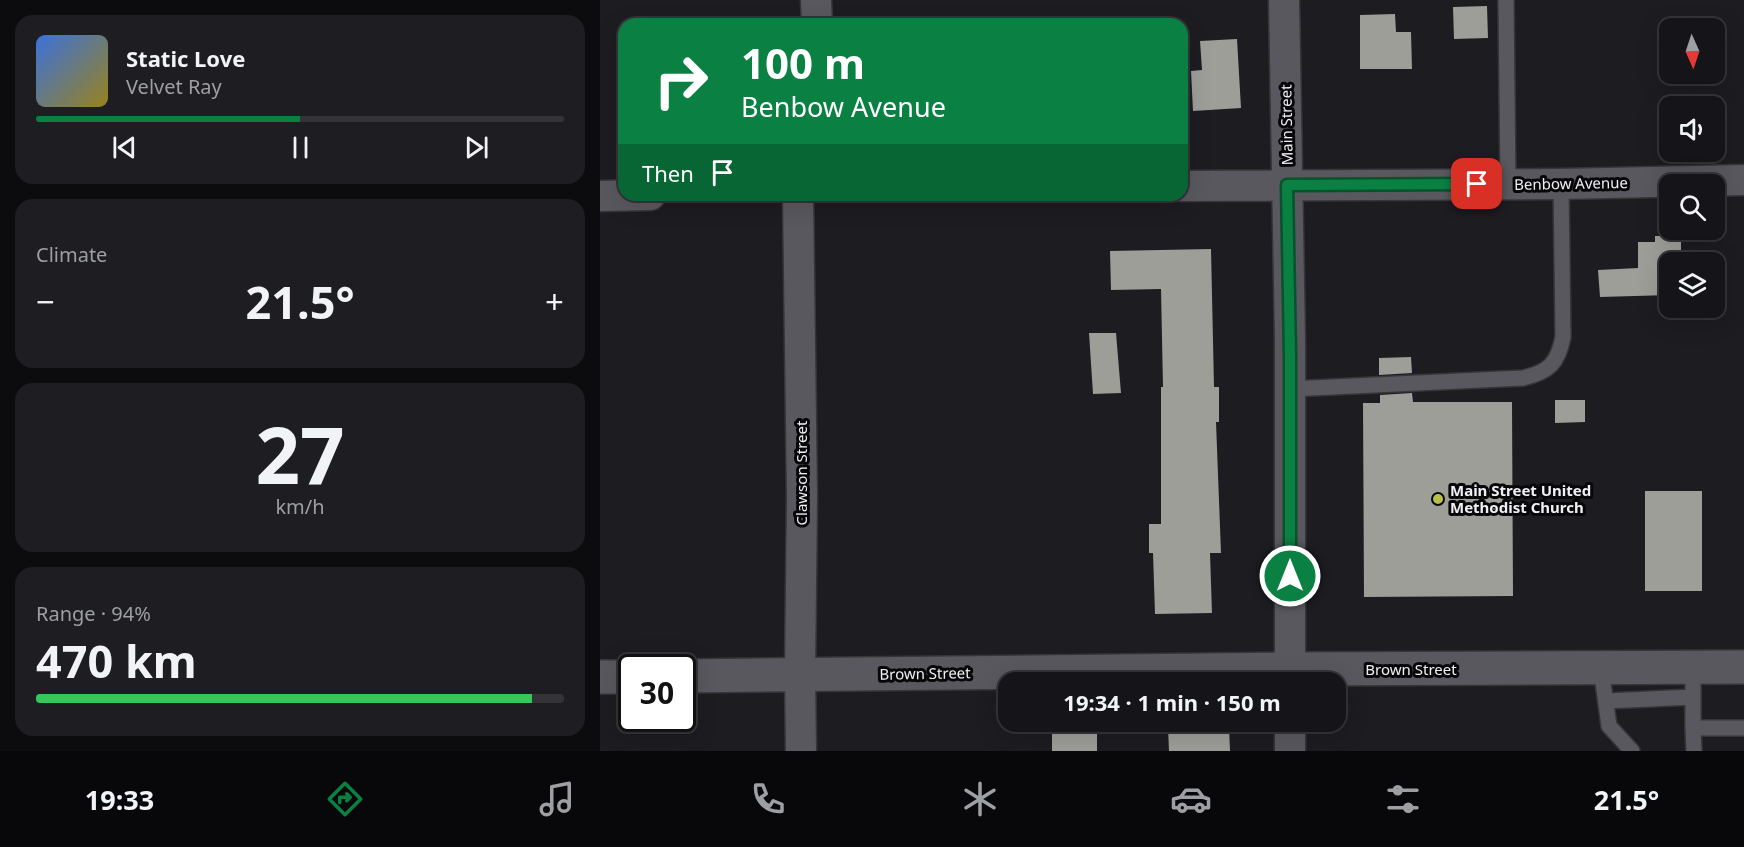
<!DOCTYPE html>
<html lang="en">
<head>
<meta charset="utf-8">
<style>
  :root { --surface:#151519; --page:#1e1e22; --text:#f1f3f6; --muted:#9d9fa2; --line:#343438; --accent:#0b8043 }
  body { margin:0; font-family:"Noto Sans",sans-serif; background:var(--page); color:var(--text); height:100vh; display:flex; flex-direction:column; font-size:22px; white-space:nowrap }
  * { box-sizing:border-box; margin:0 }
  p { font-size:20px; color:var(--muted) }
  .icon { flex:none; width:33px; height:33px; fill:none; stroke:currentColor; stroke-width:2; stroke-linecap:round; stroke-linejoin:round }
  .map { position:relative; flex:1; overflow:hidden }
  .side { display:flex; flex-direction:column; gap:15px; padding:15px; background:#0c0c0e; width:600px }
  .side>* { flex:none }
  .guide { position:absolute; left:18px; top:18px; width:570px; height:183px; border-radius:18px; box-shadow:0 6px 24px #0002,0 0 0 2px var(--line); background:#0b8043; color:#fff; overflow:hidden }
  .needle { width:39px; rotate:177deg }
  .fabs { position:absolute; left:1059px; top:18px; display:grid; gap:12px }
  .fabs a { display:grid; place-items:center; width:66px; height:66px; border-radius:12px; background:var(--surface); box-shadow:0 6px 24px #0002,0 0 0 2px var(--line); font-size:30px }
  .speed { position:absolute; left:18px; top:654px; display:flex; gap:12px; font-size:30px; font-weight:700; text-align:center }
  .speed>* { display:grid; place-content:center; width:78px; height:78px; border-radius:50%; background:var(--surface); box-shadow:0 6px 24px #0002,0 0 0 2px var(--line); line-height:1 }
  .speed .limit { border:3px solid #111; border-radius:9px; background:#fff; color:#111 }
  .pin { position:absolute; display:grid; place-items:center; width:51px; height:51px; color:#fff; margin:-26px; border-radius:12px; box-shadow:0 3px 9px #0006 }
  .me { position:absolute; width:66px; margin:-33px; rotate:0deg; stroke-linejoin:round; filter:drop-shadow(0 0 4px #0008) }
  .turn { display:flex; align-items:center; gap:21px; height:126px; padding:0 24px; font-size:27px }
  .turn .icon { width:78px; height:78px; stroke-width:2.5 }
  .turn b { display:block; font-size:42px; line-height:51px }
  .then { display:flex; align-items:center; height:57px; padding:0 24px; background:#0003; gap:12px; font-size:22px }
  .big { font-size:45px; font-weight:700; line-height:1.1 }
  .side .tile { flex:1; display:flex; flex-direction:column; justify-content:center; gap:9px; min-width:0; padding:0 21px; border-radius:18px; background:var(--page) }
  .side .dial { align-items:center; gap:0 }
  .dial b { font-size:78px; line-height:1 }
  .song { display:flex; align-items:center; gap:18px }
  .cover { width:72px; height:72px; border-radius:9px; background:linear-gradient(135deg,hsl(220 70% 55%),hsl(50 70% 35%)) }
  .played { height:6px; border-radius:3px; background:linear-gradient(90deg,var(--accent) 50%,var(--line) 50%) }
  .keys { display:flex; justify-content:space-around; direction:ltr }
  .heat { display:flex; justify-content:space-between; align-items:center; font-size:33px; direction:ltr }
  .charge { height:9px; border-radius:4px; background:linear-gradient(90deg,#34c759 94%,var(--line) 0) }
  .trip { position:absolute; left:398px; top:672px; width:348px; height:60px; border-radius:18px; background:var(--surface); box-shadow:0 6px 24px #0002,0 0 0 2px var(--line); font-weight:700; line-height:60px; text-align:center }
  .dock { display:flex; height:96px; justify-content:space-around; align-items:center; background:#08080a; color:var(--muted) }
  .dock .icon { width:42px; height:42px }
  .dock .on { color:var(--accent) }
  .dock b { font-size:27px; color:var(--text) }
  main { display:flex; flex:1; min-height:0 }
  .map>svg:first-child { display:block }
  .building { fill:#9d9e98 }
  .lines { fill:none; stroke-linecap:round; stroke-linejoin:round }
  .service-casing { stroke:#363639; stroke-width:18 }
  .minor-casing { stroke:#363639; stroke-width:33 }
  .tertiary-casing { stroke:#363639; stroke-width:36 }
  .service { stroke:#58585e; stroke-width:15 }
  .minor { stroke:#58585e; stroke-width:30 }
  .tertiary { stroke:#58585e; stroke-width:33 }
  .route-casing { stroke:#07532c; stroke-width:15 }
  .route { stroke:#0b8043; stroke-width:10 }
  .poi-dot { fill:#b8c147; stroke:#070709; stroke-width:2 }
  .labels { text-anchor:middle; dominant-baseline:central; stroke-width:6; stroke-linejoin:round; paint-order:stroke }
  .street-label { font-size:15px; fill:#f0f0f4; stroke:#070709 }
  .poi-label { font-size:15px; font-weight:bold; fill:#f0f0f4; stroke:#070709; text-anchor:start }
</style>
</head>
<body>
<main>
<section class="side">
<div class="tile">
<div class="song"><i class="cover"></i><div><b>Static Love</b><p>Velvet Ray</p></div></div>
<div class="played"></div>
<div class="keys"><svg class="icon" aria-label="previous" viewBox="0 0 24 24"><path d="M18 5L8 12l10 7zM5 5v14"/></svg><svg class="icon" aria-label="pause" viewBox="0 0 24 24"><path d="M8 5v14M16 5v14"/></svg><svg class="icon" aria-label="next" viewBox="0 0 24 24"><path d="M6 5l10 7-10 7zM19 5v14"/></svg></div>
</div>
<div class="tile"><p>Climate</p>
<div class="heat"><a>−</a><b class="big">21.5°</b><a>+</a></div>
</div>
<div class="tile dial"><b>27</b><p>km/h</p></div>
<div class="tile"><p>Range · 94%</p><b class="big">470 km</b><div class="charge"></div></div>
</section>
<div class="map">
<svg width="1144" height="751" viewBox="0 0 1144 751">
  <rect width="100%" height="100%" fill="#1c1c21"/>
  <path class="building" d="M 887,6 L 888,38 L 854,39 L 853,7 Z
    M 795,14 L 796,32 L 811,32 L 812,69 L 760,69 L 760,15 Z
    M 637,39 L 641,108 L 593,111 L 591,71 L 602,70 L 600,41 Z
    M 1055,236 L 1081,236 L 1081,262 L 1070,262 L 1070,295 L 1000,297 L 998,270 L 1038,268 L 1038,242 L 1055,242 Z
    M 611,249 L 614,387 L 619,387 L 619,422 L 616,422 L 621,553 L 610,553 L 612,613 L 555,614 L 553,553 L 549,553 L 549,524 L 561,524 L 561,387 L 563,387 L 561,289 L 511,290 L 510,251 Z
    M 489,333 L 516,333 L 521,393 L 493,394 Z
    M 811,357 L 812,373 L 779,375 L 779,358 Z
    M 812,393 L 813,402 L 912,402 L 913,596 L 764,597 L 763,403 L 780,403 L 780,395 Z
    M 955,400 L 985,400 L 985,422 L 955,423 Z
    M 1045,491 L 1102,491 L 1102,591 L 1045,591 Z
    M 629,727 L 630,751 L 569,751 L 568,728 Z
    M 497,728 L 497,751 L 452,751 L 452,729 Z"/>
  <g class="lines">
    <g class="service-casing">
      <path id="service" d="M 906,0 L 908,184
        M 690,389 L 923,378 C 949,372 958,363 963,337 L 961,184
        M 1093,667 L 1093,728 L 1144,728
        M 1001,668 L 1009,726 L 1032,751
        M 1006,701 L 1093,697
        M 1093,728 L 1094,751"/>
    </g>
    <g class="minor-casing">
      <path id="minor" d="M 216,0 L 217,24
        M 684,0 L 690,340 L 690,682
        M 582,186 L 961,184 L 1144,180
        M 198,195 L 202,497 L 200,674 L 201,751
        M 0,196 L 50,195
        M 690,722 L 690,751"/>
    </g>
    <g class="tertiary-casing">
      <path id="tertiary" d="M 82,676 L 690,669 L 1144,667
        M 0,677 L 32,677"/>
    </g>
    <use href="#service" class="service"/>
    <use href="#minor" class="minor"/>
    <use href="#tertiary" class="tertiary"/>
  </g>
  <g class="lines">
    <g class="route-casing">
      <path id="route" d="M 690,576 L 690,356 L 687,185 L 877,184"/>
    </g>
    <use href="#route" class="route"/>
  </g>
  <circle class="poi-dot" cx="838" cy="499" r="6"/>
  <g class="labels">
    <g class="street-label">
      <text transform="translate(686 125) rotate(-91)">Main Street</text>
      <text transform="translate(971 183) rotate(-1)">Benbow Avenue</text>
      <text transform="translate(201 473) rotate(-90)">Clawson Street</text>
      <text x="811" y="669">Brown Street</text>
      <text transform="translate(325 673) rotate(-1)">Brown Street</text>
    </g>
    <g class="poi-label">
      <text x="850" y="490">Main Street United<tspan x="850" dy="17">Methodist Church</tspan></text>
    </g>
  </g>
</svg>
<div class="fabs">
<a><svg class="needle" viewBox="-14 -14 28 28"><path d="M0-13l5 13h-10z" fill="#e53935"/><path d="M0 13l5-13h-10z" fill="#9d9fa2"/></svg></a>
<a><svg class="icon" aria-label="sound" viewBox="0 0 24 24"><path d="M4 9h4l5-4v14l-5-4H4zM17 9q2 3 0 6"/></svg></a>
<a><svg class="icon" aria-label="search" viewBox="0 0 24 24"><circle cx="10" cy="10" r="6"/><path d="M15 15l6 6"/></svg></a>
<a><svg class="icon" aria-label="layers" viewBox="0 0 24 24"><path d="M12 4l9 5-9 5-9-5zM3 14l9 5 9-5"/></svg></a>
</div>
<div class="speed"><div class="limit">30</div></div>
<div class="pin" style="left:877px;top:184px;background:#d93025"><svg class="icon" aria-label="arrive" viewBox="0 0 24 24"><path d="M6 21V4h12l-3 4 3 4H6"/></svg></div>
<svg class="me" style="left:690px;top:576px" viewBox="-20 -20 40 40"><circle r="17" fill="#0b8043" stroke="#fff" stroke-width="3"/><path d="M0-11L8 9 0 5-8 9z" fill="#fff"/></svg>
<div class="trip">19:34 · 1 min · 150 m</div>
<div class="guide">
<div class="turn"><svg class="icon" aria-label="right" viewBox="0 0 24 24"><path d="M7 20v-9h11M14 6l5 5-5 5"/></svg><div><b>100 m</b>Benbow Avenue</div></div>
<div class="then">Then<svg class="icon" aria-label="arrive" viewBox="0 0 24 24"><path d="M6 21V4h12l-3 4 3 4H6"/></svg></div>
</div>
</div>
</main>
<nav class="dock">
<b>19:33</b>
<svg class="icon on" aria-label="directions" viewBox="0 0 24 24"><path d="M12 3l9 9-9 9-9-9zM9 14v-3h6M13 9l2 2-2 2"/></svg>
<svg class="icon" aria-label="music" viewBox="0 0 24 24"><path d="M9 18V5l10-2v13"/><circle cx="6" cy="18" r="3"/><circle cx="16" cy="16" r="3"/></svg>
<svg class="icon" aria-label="phone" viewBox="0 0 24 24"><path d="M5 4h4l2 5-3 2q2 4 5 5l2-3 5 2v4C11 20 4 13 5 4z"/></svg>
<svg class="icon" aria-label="climate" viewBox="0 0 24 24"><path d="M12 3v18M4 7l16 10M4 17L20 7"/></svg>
<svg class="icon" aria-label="car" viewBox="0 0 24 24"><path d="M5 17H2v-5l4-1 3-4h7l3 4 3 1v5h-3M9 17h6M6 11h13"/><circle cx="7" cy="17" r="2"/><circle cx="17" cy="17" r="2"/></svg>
<svg class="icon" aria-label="filters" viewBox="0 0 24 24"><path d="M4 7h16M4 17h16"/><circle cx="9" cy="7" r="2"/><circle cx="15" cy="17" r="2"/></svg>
<b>21.5°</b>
</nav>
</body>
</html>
